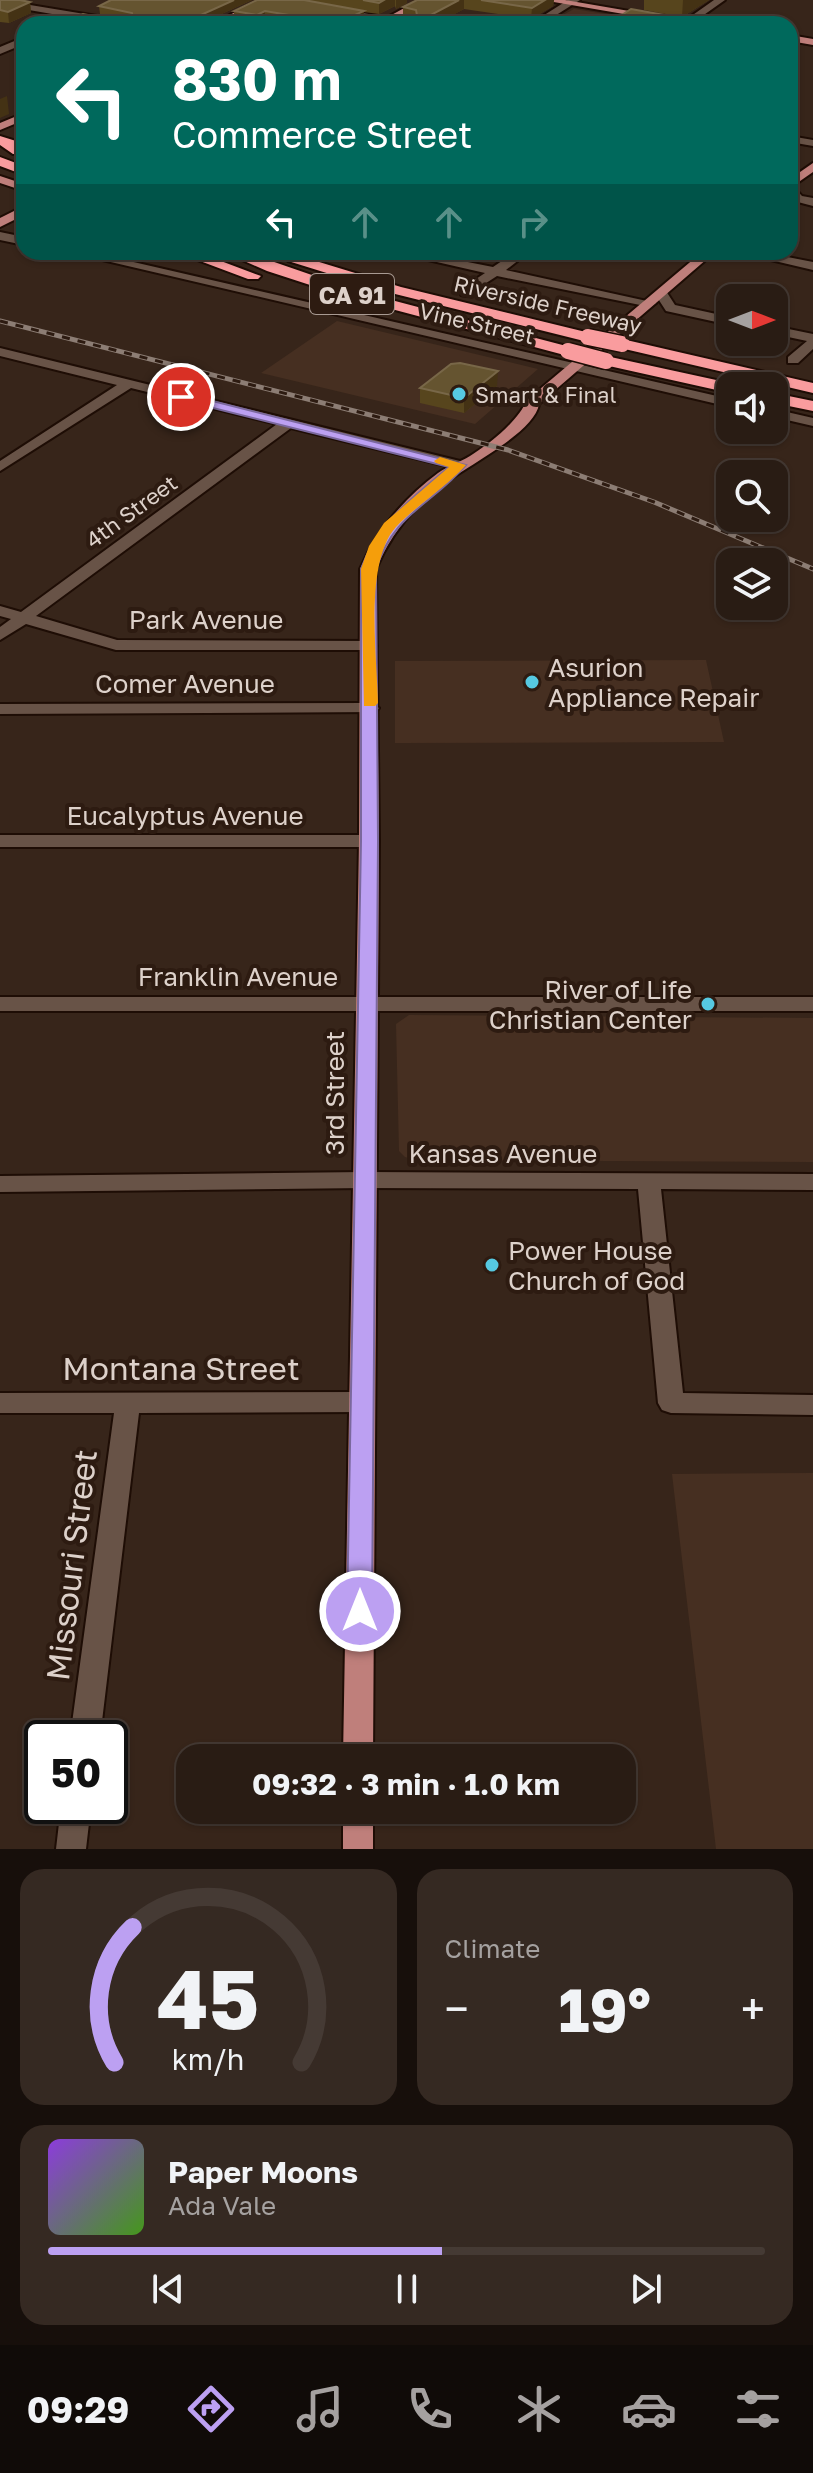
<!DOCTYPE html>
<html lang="en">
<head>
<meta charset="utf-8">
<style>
  :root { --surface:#291c14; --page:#352922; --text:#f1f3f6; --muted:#a5a1a0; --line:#453a34; --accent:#bca0f2 }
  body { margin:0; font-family:"Golos Text",sans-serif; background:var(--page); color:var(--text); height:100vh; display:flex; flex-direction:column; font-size:30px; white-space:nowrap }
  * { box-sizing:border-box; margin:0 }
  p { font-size:26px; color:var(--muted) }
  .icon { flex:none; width:44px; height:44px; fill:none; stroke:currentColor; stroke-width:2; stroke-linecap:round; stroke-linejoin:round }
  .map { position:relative; height:1849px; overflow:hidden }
  .panel { display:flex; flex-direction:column; gap:20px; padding:20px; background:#170f0b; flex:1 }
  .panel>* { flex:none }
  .banner { position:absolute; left:16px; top:16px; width:782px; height:244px; border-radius:24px; box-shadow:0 2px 6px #0004,0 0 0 2px var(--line); background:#00695c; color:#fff; overflow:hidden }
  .needle { width:52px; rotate:90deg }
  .tools { position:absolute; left:716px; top:284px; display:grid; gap:16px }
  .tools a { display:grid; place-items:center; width:72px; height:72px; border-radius:16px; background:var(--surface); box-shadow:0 2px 6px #0004,0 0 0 2px var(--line); font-size:40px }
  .speed { position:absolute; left:24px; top:1720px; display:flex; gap:16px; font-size:40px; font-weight:700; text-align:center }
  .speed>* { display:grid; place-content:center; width:104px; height:104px; border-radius:50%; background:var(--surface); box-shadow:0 2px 6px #0004,0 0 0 2px var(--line); line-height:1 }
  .speed .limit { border:4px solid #111; border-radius:12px; background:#fff; color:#111 }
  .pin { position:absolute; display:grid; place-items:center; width:68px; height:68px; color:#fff; margin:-34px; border:4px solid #fff; border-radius:50%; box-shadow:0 2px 8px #0007 }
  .me { position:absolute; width:88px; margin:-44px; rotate:0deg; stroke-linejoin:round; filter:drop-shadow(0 0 6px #0008) }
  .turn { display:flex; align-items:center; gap:28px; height:168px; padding:0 24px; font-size:36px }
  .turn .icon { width:104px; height:104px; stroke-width:2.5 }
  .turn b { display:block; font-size:56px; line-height:68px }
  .lanes { display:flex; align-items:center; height:76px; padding:0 24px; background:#0003; justify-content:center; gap:40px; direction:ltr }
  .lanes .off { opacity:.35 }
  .big { font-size:60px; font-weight:700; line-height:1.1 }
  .panel .widget { flex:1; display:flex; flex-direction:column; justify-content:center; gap:12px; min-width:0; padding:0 28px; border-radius:24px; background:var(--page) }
  .panel .dial { align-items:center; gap:0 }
  .dial svg { height:208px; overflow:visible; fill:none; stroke:var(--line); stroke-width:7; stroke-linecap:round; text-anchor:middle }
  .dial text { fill:var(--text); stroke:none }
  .song { display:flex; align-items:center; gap:24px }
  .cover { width:96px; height:96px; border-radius:12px; background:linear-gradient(135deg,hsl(270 70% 55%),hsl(100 70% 35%)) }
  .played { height:8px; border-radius:4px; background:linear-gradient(90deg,var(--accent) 55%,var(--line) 55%) }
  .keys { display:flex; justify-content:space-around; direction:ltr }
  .heat { display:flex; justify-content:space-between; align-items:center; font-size:44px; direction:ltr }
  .panel .tiles { flex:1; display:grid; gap:20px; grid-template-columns:1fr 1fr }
  .widget:last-child { grid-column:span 2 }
  .trip { position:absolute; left:176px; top:1744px; width:460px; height:80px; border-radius:24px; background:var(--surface); box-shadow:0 2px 6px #0004,0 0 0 2px var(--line); font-weight:700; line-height:80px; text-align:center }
  .dock { display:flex; height:128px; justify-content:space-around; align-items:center; background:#100b08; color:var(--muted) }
  .dock .icon { width:56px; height:56px }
  .dock .current { color:var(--accent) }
  .dock b { font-size:36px; color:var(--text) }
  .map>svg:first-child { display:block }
  .built { fill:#462f21 }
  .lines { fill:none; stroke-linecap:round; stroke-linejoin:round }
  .minor-casing { stroke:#1e0d05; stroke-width:4 }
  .major-casing { stroke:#1e0d05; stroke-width:4 }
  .highway-casing { stroke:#1e0d05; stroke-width:4 }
  .minor { fill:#685347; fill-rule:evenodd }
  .major { fill:#bf7f7b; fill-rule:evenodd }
  .highway { fill:#f99c9e; fill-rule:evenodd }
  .rail-casing { stroke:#8c7d74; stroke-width:5 }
  .rail { stroke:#2d1b11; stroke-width:3; stroke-dasharray:8; stroke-linecap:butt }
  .highway-bridge-casing { stroke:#1e0d05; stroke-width:19; stroke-linecap:butt }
  .highway-bridge { stroke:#f99c9e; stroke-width:16 }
  .wall { fill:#57451d }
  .shaded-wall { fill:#443214 }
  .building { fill:#655430; stroke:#786748; stroke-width:2 }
  .route { fill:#bca0f2; stroke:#7a689d; stroke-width:2 }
  .slow { fill:#f59e0b }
  .poi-dot { fill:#56c9e1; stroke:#2d1b11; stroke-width:3 }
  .labels { text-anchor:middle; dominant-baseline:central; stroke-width:8; stroke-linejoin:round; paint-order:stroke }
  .far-street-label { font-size:22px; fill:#ddd1ca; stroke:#2d1b11 }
  .far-poi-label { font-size:22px; fill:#ddd1ca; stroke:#2d1b11; text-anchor:start }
  .shield { fill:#2d1b11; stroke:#a89a92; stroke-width:2 }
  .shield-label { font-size:24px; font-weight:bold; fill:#ddd1ca }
  .street-label { font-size:26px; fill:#ddd1ca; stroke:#2d1b11 }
  .poi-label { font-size:26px; fill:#ddd1ca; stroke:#2d1b11; text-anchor:start }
  .near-street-label { font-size:32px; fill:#ddd1ca; stroke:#2d1b11 }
</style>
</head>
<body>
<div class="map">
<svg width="813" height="1849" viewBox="0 0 813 1849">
  <rect width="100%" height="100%" fill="#37251a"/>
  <path class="built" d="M 574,9 L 669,24 L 546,24 Z
    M 337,321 L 538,369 L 475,424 L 261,373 Z
    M 706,660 L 724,742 L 395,743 L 395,661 Z
    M 409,1015 L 813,1018 L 813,1162 L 415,1160 L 405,1157 L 399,1151 L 396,1024 Z
    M 813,1473 L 813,1849 L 716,1849 L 672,1474 Z"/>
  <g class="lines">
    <g class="minor-casing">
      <path id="minor" d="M 0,0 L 127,21 L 132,24 L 110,24 L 0,5 Z
        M 568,0 L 580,0 L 542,24 L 530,24 Z
        M 714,0 L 725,0 L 691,24 L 680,24 Z
        M 339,9 L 410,21 L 415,24 L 393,24 L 336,14 Z
        M 24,37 L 24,44 L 0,54 L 0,47 Z
        M 790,136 L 813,140 L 813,146 L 790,142 Z
        M 790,183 L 802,196 L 813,198 L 813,206 L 794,201 L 790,195 Z
        M 0,232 L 24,237 L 24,245 L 0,240 Z
        M 68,252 L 90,252 L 730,399 L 730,407 Z
        M 393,252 L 417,252 L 493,267 L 515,252 L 529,252 L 506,270 L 656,303 L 650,307 L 497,276 L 466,296 L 461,295 L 461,289 L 485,273 Z
        M 737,252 L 762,252 L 813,262 L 813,270 Z
        M 661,290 L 666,291 L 675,305 L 730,317 L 730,325 L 666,311 L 655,294 Z
        M 774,326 L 813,334 L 813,349 L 798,363 L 788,363 L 788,357 L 807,341 L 774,334 Z
        M 0,348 L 464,462 L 466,465 L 459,469 L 291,428 L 36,616 L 117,640 L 369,641 L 377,646 L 375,650 L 116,650 L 26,624 L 0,640 L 0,627 L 11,619 L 0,616 L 0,606 L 21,612 L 277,424 L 131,388 L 0,471 L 0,461 L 117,385 L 0,356 Z
        M 774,409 L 813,418 L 813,426 L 774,417 Z
        M 370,703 L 379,708 L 376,712 L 0,714 L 0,704 Z
        M 0,835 L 369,835 L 379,841 L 369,847 L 0,847 Z
        M 0,997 L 813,997 L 813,1011 L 0,1011 Z
        M 365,1172 L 813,1174 L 813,1190 L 661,1189 L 683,1393 L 813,1395 L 813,1415 L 671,1413 L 662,1410 L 658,1403 L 638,1189 L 365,1188 L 0,1192 L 0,1176 Z
        M 362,1392 L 371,1395 L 375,1402 L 371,1409 L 362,1412 L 139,1413 L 100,1738 L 70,1738 L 114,1413 L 0,1413 L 0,1393 Z
        M 61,1806 L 91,1806 L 86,1849 L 56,1849 Z"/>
    </g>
    <g class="major-casing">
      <path id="major" d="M 259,0 L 272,0 L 225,24 L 212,24 Z
        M 419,0 L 431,0 L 387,24 L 375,24 Z
        M 542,0 L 565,0 L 705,24 L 682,24 Z
        M 790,35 L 813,39 L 813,45 L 790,41 Z
        M 24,113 L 24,120 L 0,130 L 0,123 Z
        M 813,163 L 813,172 L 790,188 L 790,179 Z
        M 0,176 L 24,184 L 24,191 L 0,183 Z
        M 24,206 L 24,215 L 0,227 L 0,218 Z
        M 702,252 L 715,252 L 539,404 C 535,434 457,471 435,490 C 409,512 389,538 376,569 L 379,841 L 373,1758 L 343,1758 L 359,841 L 360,569 C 377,531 404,498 438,473 C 448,466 460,462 470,456 C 491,443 518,421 527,400 Z
        M 343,1810 L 373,1810 L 373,1849 L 343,1849 Z"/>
    </g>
    <g class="highway-casing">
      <path id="highway" d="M 0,136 L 16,141 L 24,150 L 23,154 L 13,154 L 0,145 Z
        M 0,157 L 24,166 L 24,175 L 0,166 Z
        M 176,252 L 197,252 L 261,276 L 258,279 L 248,279 Z
        M 224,252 L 245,252 L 361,292 L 574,348 L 576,351 L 568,356 L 350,298 L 267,271 Z
        M 293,254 L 401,287 L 594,334 L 596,337 L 588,342 L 391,293 L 288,261 L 288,255 Z
        M 622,339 L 813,383 L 813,393 L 616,347 L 616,341 Z
        M 606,356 L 730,383 L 737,386 L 730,386 L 730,393 L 600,364 L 598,361 Z
        M 774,393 L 813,401 L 813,411 L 774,403 Z"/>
    </g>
    <use href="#minor" class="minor"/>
    <use href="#major" class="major"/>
    <use href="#highway" class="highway"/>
    <g class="rail-casing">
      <path id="rail" d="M 0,321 L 508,450 L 654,502 L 813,569"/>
    </g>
    <use href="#rail" class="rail"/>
    <g class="highway-bridge-casing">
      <path id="highway-bridge" d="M 588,337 L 622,344
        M 568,351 L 606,361"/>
    </g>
    <use href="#highway-bridge" class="highway-bridge"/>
  </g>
  <path class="wall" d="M 0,0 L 30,2 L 31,13 L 9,23 L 0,22 Z
    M 252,0 L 200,24 L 62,24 L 120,18 L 100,14 L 99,6 Z
    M 257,0 L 407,0 L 407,3 L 396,9 L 395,6 L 379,14 L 364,12 L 364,22 L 360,24 L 276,24 L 265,22 L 262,24 L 243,24 L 234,23 L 234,11 Z
    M 417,0 L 554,0 L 553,6 L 531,19 L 464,9 L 441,21 L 403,15 L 403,7 Z
    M 644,0 L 709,0 L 682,17 L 644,10 Z
    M 664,252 L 696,252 L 683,262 L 664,258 Z
    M 497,386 L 464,413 L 420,403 L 420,388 Z"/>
  <path class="shaded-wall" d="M 234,0 L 252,0 L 200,24 L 181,24 Z
    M 384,0 L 395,0 L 395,6 L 379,14 L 379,3 Z
    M 396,0 L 407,0 L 407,3 L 396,9 Z
    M 459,0 L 464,0 L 464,9 L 436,24 L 425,18 Z
    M 545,0 L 554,0 L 553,6 L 531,19 L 532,8 Z
    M 683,0 L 709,0 L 682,17 Z
    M 30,2 L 31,13 L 9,23 L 8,12 Z
    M 265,11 L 265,22 L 257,24 L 257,15 Z
    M 364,11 L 364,22 L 360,24 L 335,24 Z
    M 670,16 L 670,24 L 658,24 Z
    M 7,96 L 9,114 L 0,118 L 0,99 Z
    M 684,252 L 696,252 L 683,262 Z
    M 498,371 L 497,386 L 464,413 L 464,398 Z"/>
  <path class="building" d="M 0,0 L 20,0 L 30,2 L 8,12 L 0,10 Z
    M 111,0 L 234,0 L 181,24 L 62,24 L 83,14 L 109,19 L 133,18 L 132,13 L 99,6 Z
    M 257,0 L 304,0 L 364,11 L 335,24 L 302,24 L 313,19 L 265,11 L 257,15 L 234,11 Z
    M 363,0 L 384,0 L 379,3 Z
    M 417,0 L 459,0 L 425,18 L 459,24 L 383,24 L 399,16 L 417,15 L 416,10 L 403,7 Z
    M 481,0 L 545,0 L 532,8 Z
    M 631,9 L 670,16 L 658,24 L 608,24 Z
    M 460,363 L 498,371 L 464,398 L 420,388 L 451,364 Z"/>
  <path class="route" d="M 181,393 L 466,465 C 430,506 394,513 376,569 L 378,841 L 372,1611 L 369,1618 L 360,1622 L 351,1618 L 347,1611 L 361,841 L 361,569 C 378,521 412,499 449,467 L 177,399 L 177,394 Z"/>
  <path class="slow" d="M 440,457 L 466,465 C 445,488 417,505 396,527 C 364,562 377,656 378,703 L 375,706 L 364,706 L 361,569 L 369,546 L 384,523 L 449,467 L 436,463 L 434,461 Z"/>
  <g class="poi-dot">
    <circle cx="459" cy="394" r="8"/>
    <circle cx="532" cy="682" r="8"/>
    <circle cx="708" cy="1004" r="8"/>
    <circle cx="492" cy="1265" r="8"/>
  </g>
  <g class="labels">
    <g class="far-street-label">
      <text transform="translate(548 304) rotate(13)">Riverside Freeway</text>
      <text transform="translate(477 323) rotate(13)">Vine Street</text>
      <text transform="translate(131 511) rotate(-36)">4th Street</text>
    </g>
    <g class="far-poi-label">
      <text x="475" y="394">Smart &amp; Final</text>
    </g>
    <rect class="shield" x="310" y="274" width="84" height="40" rx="6"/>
    <g class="shield-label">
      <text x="352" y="294">CA 91</text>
    </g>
    <g class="street-label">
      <text x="206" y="619">Park Avenue</text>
      <text x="185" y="683">Comer Avenue</text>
      <text x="185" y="815">Eucalyptus Avenue</text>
      <text x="238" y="976">Franklin Avenue</text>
      <text transform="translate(334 1093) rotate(-90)">3rd Street</text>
      <text x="503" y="1153">Kansas Avenue</text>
    </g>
    <g class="poi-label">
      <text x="548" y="667">Asurion<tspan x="548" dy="30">Appliance Repair</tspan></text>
      <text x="692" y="989" text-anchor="end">River of Life<tspan x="692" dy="30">Christian Center</tspan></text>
      <text x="508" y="1250">Power House<tspan x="508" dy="30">Church of God</tspan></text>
    </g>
    <g class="near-street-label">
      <text x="181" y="1368">Montana Street</text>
      <text transform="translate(71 1565) rotate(-83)">Missouri Street</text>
    </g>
  </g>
</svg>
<div class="tools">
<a><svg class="needle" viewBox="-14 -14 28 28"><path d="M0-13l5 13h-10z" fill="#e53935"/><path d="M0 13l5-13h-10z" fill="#a5a1a0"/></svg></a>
<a><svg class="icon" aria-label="sound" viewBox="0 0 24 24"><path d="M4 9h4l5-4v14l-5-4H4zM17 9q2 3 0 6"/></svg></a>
<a><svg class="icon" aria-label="search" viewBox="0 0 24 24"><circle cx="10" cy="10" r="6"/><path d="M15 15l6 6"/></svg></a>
<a><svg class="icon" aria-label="layers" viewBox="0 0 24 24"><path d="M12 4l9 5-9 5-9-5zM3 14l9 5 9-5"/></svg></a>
</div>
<div class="speed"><div class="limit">50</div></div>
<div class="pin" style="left:181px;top:397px;background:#d93025"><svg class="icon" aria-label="arrive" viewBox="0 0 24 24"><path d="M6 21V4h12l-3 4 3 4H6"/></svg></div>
<svg class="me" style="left:360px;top:1611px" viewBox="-20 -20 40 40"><circle r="17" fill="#bca0f2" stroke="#fff" stroke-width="3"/><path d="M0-11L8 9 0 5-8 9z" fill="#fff"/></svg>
<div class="trip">09:32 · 3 min · 1.0 km</div>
<div class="banner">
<div class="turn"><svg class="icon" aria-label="left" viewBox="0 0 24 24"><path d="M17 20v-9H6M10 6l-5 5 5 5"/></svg><div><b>830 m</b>Commerce Street</div></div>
<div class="lanes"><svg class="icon" aria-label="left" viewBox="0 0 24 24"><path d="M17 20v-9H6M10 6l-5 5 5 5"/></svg><svg class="icon off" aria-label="ahead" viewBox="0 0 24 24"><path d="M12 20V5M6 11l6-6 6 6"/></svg><svg class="icon off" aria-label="ahead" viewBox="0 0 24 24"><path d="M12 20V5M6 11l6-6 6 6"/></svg><svg class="icon off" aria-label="right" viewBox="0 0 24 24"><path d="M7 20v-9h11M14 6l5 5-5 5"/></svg></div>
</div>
</div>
<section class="panel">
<div class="tiles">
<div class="widget dial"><svg viewBox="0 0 100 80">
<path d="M14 69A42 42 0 1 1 86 69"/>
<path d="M14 69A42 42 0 0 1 21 17" stroke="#bca0f2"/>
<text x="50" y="56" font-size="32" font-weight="700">45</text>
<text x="50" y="72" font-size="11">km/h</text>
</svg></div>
<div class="widget"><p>Climate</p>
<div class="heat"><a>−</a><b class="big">19°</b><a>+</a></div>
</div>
<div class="widget">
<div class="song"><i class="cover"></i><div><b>Paper Moons</b><p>Ada Vale</p></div></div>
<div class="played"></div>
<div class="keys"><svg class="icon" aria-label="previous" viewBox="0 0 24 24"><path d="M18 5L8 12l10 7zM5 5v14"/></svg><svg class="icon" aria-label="pause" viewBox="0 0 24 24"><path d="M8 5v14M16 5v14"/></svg><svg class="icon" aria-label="next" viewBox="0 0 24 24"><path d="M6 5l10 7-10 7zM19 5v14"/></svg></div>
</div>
</div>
</section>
<nav class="dock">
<b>09:29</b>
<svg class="icon current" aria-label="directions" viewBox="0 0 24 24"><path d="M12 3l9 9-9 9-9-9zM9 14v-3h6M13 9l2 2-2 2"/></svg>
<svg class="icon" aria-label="music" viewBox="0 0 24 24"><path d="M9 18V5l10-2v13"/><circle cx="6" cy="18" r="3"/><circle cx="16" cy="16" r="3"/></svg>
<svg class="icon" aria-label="phone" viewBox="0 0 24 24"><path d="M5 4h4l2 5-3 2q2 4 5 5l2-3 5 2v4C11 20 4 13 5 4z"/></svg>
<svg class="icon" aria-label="climate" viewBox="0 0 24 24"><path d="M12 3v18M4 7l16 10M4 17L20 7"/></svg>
<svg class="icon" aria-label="car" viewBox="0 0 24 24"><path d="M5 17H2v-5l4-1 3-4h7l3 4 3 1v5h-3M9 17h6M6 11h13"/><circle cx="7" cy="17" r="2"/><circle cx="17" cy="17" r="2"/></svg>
<svg class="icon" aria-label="filters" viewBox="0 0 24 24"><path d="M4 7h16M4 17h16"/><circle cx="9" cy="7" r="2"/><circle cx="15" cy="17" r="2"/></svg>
</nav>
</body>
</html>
